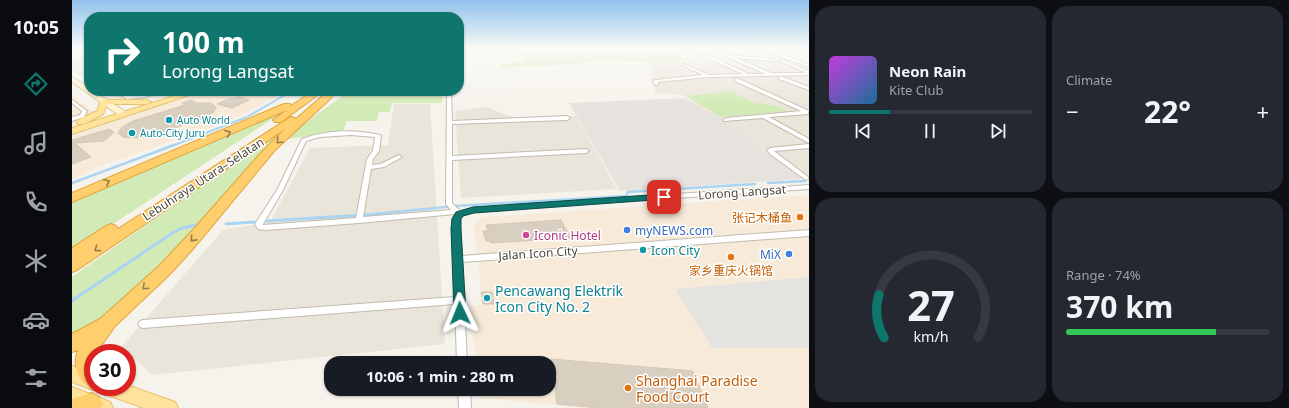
<!DOCTYPE html>
<html lang="en">
<head>
<meta charset="utf-8">
<style>
  :root { --surface:#171b24; --page:#242831; --text:#f1f3f6; --muted:#9ea1a6; --line:#363941; --accent:#0f766e }
  body { margin:0; font-family:"Noto Sans","Noto Sans SC",sans-serif; background:var(--page); color:var(--text); height:100vh; display:flex; flex-direction:column; font-size:15px; white-space:nowrap }
  * { box-sizing:border-box; margin:0 }
  p { font-size:13px; color:var(--muted) }
  .icon { flex:none; width:22px; height:22px; fill:none; stroke:currentColor; stroke-width:2; stroke-linecap:round; stroke-linejoin:round }
  .map { position:relative; flex:1; overflow:hidden }
  .side { display:flex; flex-direction:column; gap:6px; padding:6px; background:#0d0f14; width:480px }
  .side>* { flex:none }
  .banner { position:absolute; left:12px; top:12px; width:380px; height:84px; border-radius:16px; box-shadow:0 1px 3px #0004; background:#0f766e; color:#fff; overflow:hidden }
  .speed { position:absolute; left:12px; top:344px; display:flex; gap:8px; font-size:20px; font-weight:700; text-align:center }
  .speed>* { display:grid; place-content:center; width:52px; height:52px; border-radius:50%; background:var(--surface); box-shadow:0 1px 3px #0004; line-height:1 }
  .speed .limit { border:6px solid #d22; background:#fff; color:#111 }
  .pin { position:absolute; display:grid; place-items:center; width:34px; height:34px; color:#fff; margin:-17px; border-radius:8px; box-shadow:0 2px 6px #0006 }
  .me { position:absolute; width:44px; margin:-22px; rotate:358deg; stroke-linejoin:round; filter:drop-shadow(0 0 3px #0008) }
  .turn { display:flex; align-items:center; gap:14px; height:84px; padding:0 12px; font-size:18px }
  .turn .icon { width:52px; height:52px; stroke-width:2.5 }
  .turn b { display:block; font-size:28px; line-height:34px }
  .big { font-size:30px; font-weight:700; line-height:1.1 }
  .side .card { flex:1; display:flex; flex-direction:column; justify-content:center; gap:6px; min-width:0; padding:0 14px; border-radius:16px; background:var(--page) }
  .side .dial { align-items:center; gap:0 }
  .dial svg { height:104px; overflow:visible; fill:none; stroke:var(--line); stroke-width:7; stroke-linecap:round; text-anchor:middle }
  .dial text { fill:var(--text); stroke:none }
  .song { display:flex; align-items:center; gap:12px }
  .cover { width:48px; height:48px; border-radius:6px; background:linear-gradient(135deg,hsl(290 70% 55%),hsl(200 70% 35%)) }
  .played { height:4px; border-radius:2px; background:linear-gradient(90deg,var(--accent) 30%,var(--line) 30%) }
  .keys { display:flex; justify-content:space-around; direction:ltr }
  .heat { display:flex; justify-content:space-between; align-items:center; font-size:22px; direction:ltr }
  .charge { height:6px; border-radius:3px; background:linear-gradient(90deg,#34c759 74%,var(--line) 0) }
  .side .tiles { flex:1; display:grid; gap:6px; grid-template-columns:repeat(2,1fr) }
  .trip { position:absolute; left:252px; top:356px; width:232px; height:40px; border-radius:16px; background:var(--surface); box-shadow:0 1px 3px #0004; font-weight:700; line-height:40px; text-align:center }
  main { display:flex; flex:1; min-height:0 }
  .tabs { display:flex; flex-direction:column; width:72px; justify-content:space-around; align-items:center; background:#090b0e; color:var(--muted) }
  .tabs .icon { width:28px; height:28px }
  .tabs .selected { color:var(--accent) }
  .tabs b { font-size:18px; color:var(--text) }
  .map>svg:first-child { display:block }
  .residential { fill:#eae5da }
  .commercial { fill:#f7ead8 }
  .industrial { fill:#e6e2dd }
  .green { fill:#d2eab5 }
  .parking { fill:#e5e3e0 }
  .lines { fill:none; stroke-linecap:round; stroke-linejoin:round }
  .stream-far4 { stroke:#a9d4f2; stroke-width:1.5 }
  .stream-far3 { stroke:#a9d4f2; stroke-width:2 }
  .stream-far2 { stroke:#a9d4f2; stroke-width:2.5 }
  .stream-far1 { stroke:#a9d4f2; stroke-width:3 }
  .stream { stroke:#a9d4f2; stroke-width:3.5 }
  .building { fill:#d8cfc1; stroke:#d3c7b4 }
  .street-casing { stroke:#c2bbae; stroke-width:2 }
  .secondary-casing { stroke:#d6c79b; stroke-width:2 }
  .primary-casing { stroke:#e6c16a; stroke-width:2 }
  .highway-casing { stroke:#e0a43c; stroke-width:2 }
  .street { fill:#fff; fill-rule:evenodd }
  .secondary { fill:#fff3cd; fill-rule:evenodd }
  .primary { fill:#ffe39c; fill-rule:evenodd }
  .highway { fill:#ffcf6e; fill-rule:evenodd }
  .oneway { stroke:#937c4e }
  .route { fill:#0f766e; stroke:#0a4d48 }
  .culture-dot { fill:#0f9aa8; stroke:#fff; stroke-width:1.5 }
  .food-dot { fill:#e8710a; stroke:#fff; stroke-width:1.5 }
  .shop-dot { fill:#3f7fe0; stroke:#fff; stroke-width:1.5 }
  .hotel-dot { fill:#d1479c; stroke:#fff; stroke-width:1.5 }
  .labels { text-anchor:middle; dominant-baseline:central; stroke-width:3; stroke-linejoin:round; paint-order:stroke }
  .far-culture-label { font-size:10px; fill:#0d838f; stroke:#fff; text-anchor:start }
  .street-label { font-size:12px; fill:#4b4439; stroke:#fff }
  .food-label { font-size:12px; fill:#c56008; stroke:#fff; text-anchor:end }
  .shop-label { font-size:12px; fill:#366cbe; stroke:#fff; text-anchor:start }
  .hotel-label { font-size:12px; fill:#b23c85; stroke:#fff; text-anchor:start }
  .culture-label { font-size:12px; fill:#0d838f; stroke:#fff; text-anchor:start }
  .near-culture-label { font-size:14px; fill:#0d838f; stroke:#fff; text-anchor:start }
  .near-food-label { font-size:14px; fill:#c56008; stroke:#fff; text-anchor:start }
</style>
</head>
<body>
<main>
<nav class="tabs">
<b>10:05</b>
<svg class="icon selected" aria-label="directions" viewBox="0 0 24 24"><path d="M12 3l9 9-9 9-9-9zM9 14v-3h6M13 9l2 2-2 2"/></svg>
<svg class="icon" aria-label="music" viewBox="0 0 24 24"><path d="M9 18V5l10-2v13"/><circle cx="6" cy="18" r="3"/><circle cx="16" cy="16" r="3"/></svg>
<svg class="icon" aria-label="phone" viewBox="0 0 24 24"><path d="M5 4h4l2 5-3 2q2 4 5 5l2-3 5 2v4C11 20 4 13 5 4z"/></svg>
<svg class="icon" aria-label="climate" viewBox="0 0 24 24"><path d="M12 3v18M4 7l16 10M4 17L20 7"/></svg>
<svg class="icon" aria-label="car" viewBox="0 0 24 24"><path d="M5 17H2v-5l4-1 3-4h7l3 4 3 1v5h-3M9 17h6M6 11h13"/><circle cx="7" cy="17" r="2"/><circle cx="17" cy="17" r="2"/></svg>
<svg class="icon" aria-label="filters" viewBox="0 0 24 24"><path d="M4 7h16M4 17h16"/><circle cx="9" cy="7" r="2"/><circle cx="15" cy="17" r="2"/></svg>
</nav>
<div class="map">
<svg width="737" height="408" viewBox="0 0 737 408">
  <rect width="100%" height="100%" fill="#f6f3ec"/>
  <path class="residential" d="M 610,49 L 682,58 L 715,60 L 737,69 L 737,179 L 730,179 L 648,118 L 611,95 L 584,93 L 580,80 L 579,62 L 616,64 Z
    M 17,55 L 17,81 L 16,81 L 0,70 L 0,58 Z
    M 322,104 L 358,104 L 373,344 L 80,375 L 49,347 L 151,230 L 198,222 L 238,148 L 316,145 Z
    M 415,107 L 444,119 L 504,116 L 545,189 L 389,198 L 383,111 Z"/>
  <path class="commercial" d="M 33,91 L 102,91 L 70,100 L 49,101 Z
    M 194,92 L 204,97 L 158,121 L 28,166 L 0,179 L 0,95 L 35,123 L 122,94 L 131,95 Z
    M 737,195 L 737,277 L 604,289 L 640,348 L 737,348 L 737,408 L 511,408 L 409,398 L 408,389 L 477,389 L 477,363 L 405,363 L 398,306 L 411,305 L 402,224 L 412,217 Z"/>
  <path class="industrial" d="M 614,98 L 648,118 L 730,179 L 548,191 L 497,103 Z"/>
  <path class="green" d="M 493,49 L 606,49 L 611,60 L 605,63 L 528,60 L 502,64 L 428,68 L 428,65 L 454,61 L 449,51 L 494,50 Z
    M 277,91 L 370,91 L 370,103 L 320,103 L 318,112 L 307,112 L 305,121 L 275,121 L 271,132 L 215,139 L 229,126 Z
    M 658,91 L 683,103 L 706,106 L 715,111 L 649,117 L 614,96 Z
    M 217,108 L 0,251 L 0,200 Z
    M 232,114 C 188,161 144,209 98,254 C 67,285 37,316 0,340 L 0,277 Z"/>
  <path class="parking" d="M 737,277 L 737,348 L 640,348 L 603,289 Z"/>
  <g class="lines">
    <path class="stream-far4" d="M 218,92 L 220,92"/>
    <path class="stream-far3" d="M 100,146 L 175,117 L 218,92 L 231,93"/>
    <path class="stream-far2" d="M 0,183 L 102,145
      M 696,183 L 733,181
      M 292,215 L 384,206 L 554,196 L 556,192 L 683,184"/>
    <path class="stream-far1" d="M 195,221 L 307,214
      M 154,224 L 182,222
      M 1,300 L 102,232 L 110,228 L 124,225"/>
    <path class="stream" d="M 0,301 L 2,299"/>
  </g>
  <path class="building" d="M 166,97 L 177,100 L 160,108 L 145,104 L 158,98 L 162,99 Z
    M 119,100 L 125,103 L 139,103 L 144,107 L 142,112 L 132,118 L 79,136 L 63,138 L 51,137 L 46,133 L 50,127 L 61,121 L 113,105 L 110,103 Z
    M 37,129 L 42,132 L 32,141 L 3,143 L 19,157 L 0,164 L 0,140 Z
    M 489,220 L 499,238 L 419,243 L 419,241 L 414,241 L 411,231 L 416,231 L 414,225 Z
    M 409,292 L 420,292 L 422,304 L 411,304 Z
    M 479,359 L 621,371 L 636,408 L 527,408 L 485,404 Z"/>
  <g class="lines">
    <g class="street-casing">
      <path id="street" d="M 684,49 L 688,49 L 724,59 L 737,65 L 737,67 L 722,61 Z
        M 631,54 L 633,54 L 677,74 L 693,74 L 656,57 L 656,55 L 703,59 L 703,61 L 702,61 L 664,58 L 699,73 L 735,73 L 708,61 L 708,59 L 709,59 L 737,71 L 737,75 L 636,77 L 586,82 L 586,84 L 584,85 L 582,84 L 581,81 L 583,80 L 631,75 L 612,66 L 612,64 L 613,64 L 637,75 L 671,74 L 631,56 Z
        M 707,77 L 711,77 L 737,87 L 737,90 L 707,79 Z
        M 663,79 L 667,79 L 737,111 L 736,114 L 697,117 L 737,139 L 737,143 L 691,118 L 652,121 L 651,120 L 654,118 L 729,111 L 663,81 Z
        M 17,84 L 17,86 L 11,87 L 9,86 Z
        M 42,91 C 49,91 51,96 57,96 C 69,98 81,91 93,91 L 73,97 L 55,99 Z
        M 375,91 L 379,91 L 380,121 L 495,116 L 498,118 L 495,120 L 380,124 L 380,156 L 514,149 L 517,151 L 514,153 L 380,160 L 380,203 L 388,211 L 401,208 L 737,185 L 737,189 L 401,212 L 390,216 L 388,219 L 389,256 L 737,230 L 737,236 L 390,262 L 395,363 L 385,363 L 383,304 L 71,328 L 68,327 L 66,324 L 68,321 L 71,320 L 383,297 L 380,229 L 380,219 L 383,214 L 287,223 L 194,230 L 186,229 L 183,224 L 205,190 L 230,139 C 254,130 283,129 308,135 L 309,136 L 307,151 L 301,159 L 300,165 L 309,164 L 327,155 L 330,157 L 312,167 L 299,169 L 291,217 L 379,210 L 374,204 ZM 279,135 L 303,137 L 301,151 L 295,159 L 284,218 L 191,225 L 191,224 L 211,190 L 234,141 L 248,137 Z
        M 0,100 L 15,111 L 12,117 L 0,121 L 0,117 L 8,115 L 10,111 L 0,103 Z
        M 737,144 L 737,148 L 702,151 L 736,177 L 737,178 L 734,180 L 698,154 L 695,150 L 698,148 Z
        M 386,389 L 398,389 L 399,408 L 387,408 Z"/>
    </g>
    <g class="secondary-casing">
      <path id="secondary" d="M 0,77 L 17,88 L 17,91 L 21,91 L 54,112 L 54,116 L 48,116 L 0,82 Z"/>
    </g>
    <g class="primary-casing">
      <path id="primary" d="M 118,91 L 129,91 L 0,134 L 0,128 Z
        M 29,100 L 75,100 L 79,102 L 75,104 L 35,104 L 31,114 L 12,124 L 6,124 L 5,122 L 6,120 L 25,111 Z
        M 0,366 L 21,374 L 21,387 L 27,388 L 21,390 L 0,382 Z
        M 55,385 L 103,402 L 106,408 L 72,408 L 30,393 L 27,387 L 55,387 Z
        M 0,387 L 38,402 L 41,408 L 9,408 L 0,405 Z"/>
    </g>
    <g class="highway-casing">
      <path id="highway" d="M 241,91 L 251,91 L 209,122 L 203,122 L 201,120 L 215,110 L 0,202 L 0,193 L 212,104 L 218,104 L 219,106 Z
        M 256,93 L 260,96 L 259,98 L 203,150 L 120,250 L 98,274 L 43,326 L 24,353 L 21,353 L 21,387 L 28,387 L 21,390 C 6,383 0,365 6,350 L 0,352 L 0,334 L 28,319 L 87,266 L 121,230 L 188,154 L 213,129 L 5,270 L 0,272 L 0,248 L 34,226 L 39,224 L 44,226 L 46,229 L 217,118 L 220,117 L 224,119 L 253,94 Z
        M 20,393 L 27,397 L 31,404 L 29,408 L 0,408 L 0,399 Z"/>
    </g>
    <use href="#street" class="street"/>
    <use href="#secondary" class="secondary"/>
    <use href="#primary" class="primary"/>
    <use href="#highway" class="highway"/>
  </g>
  <defs><path id="oneway-chevron" d="M-2-3.5L2.5 0L-2 3.5" fill="none" stroke-width="1.6" stroke-linecap="round" stroke-linejoin="round"/></defs>
  <g class="oneway">
    <use href="#oneway-chevron" transform="translate(156 133) rotate(-23)"/>
    <use href="#oneway-chevron" transform="translate(207 141) rotate(135)"/>
    <use href="#oneway-chevron" transform="translate(35 182) rotate(-25)"/>
    <use href="#oneway-chevron" transform="translate(121 239) rotate(132)"/>
    <use href="#oneway-chevron" transform="translate(25 249) rotate(146)"/>
    <use href="#oneway-chevron" transform="translate(73 287) rotate(137)"/>
  </g>
  <linearGradient id="sky" x2="0" y2="1"><stop stop-color="#8fc1ec"/><stop offset="0.46" stop-color="#fbfaf6"/><stop offset="1" stop-color="#fbfaf6" stop-opacity="0"/></linearGradient>
  <rect width="737" height="106" fill="url(#sky)"/>
  <path class="route" d="M 592,194 L 595,195 L 596,197 L 595,199 L 402,213 L 391,216 L 389,219 L 389,229 L 394,313 L 393,317 L 388,318 L 384,317 L 382,313 L 379,229 L 380,219 L 384,212 L 401,207 Z"/>
  <g class="culture-dot">
    <circle cx="97" cy="120" r="4"/>
    <circle cx="60" cy="133" r="4"/>
    <circle cx="571" cy="250" r="4"/>
    <circle cx="415" cy="298" r="4"/>
  </g>
  <g class="food-dot">
    <circle cx="728" cy="217" r="4"/>
    <circle cx="659" cy="257" r="4"/>
    <circle cx="556" cy="388" r="4"/>
  </g>
  <g class="shop-dot">
    <circle cx="555" cy="230" r="4"/>
    <circle cx="717" cy="254" r="4"/>
  </g>
  <circle class="hotel-dot" cx="454" cy="235" r="4"/>
  <g class="labels">
    <g class="far-culture-label">
      <text x="105" y="120">Auto World</text>
      <text x="68" y="133">Auto-City Juru</text>
    </g>
    <g class="street-label">
      <text transform="translate(131 179) rotate(-33)">Lebuhraya Utara–Selatan</text>
      <text transform="translate(670 192) rotate(-4)">Lorong Langsat</text>
      <text transform="translate(466 253) rotate(-4)">Jalan Icon City</text>
    </g>
    <g class="food-label">
      <text x="720" y="217">张记木桶鱼</text>
      <text x="659" y="270" text-anchor="middle">家乡重庆火锅馆</text>
    </g>
    <g class="shop-label">
      <text x="563" y="230">myNEWS.com</text>
      <text x="709" y="254" text-anchor="end">MiX</text>
    </g>
    <g class="hotel-label">
      <text x="462" y="235">Iconic Hotel</text>
    </g>
    <g class="culture-label">
      <text x="579" y="250">Icon City</text>
    </g>
    <g class="near-culture-label">
      <text x="423" y="290">Pencawang Elektrik<tspan x="423" dy="16">Icon City No. 2</tspan></text>
    </g>
    <g class="near-food-label">
      <text x="564" y="380">Shanghai Paradise<tspan x="564" dy="16">Food Court</tspan></text>
    </g>
  </g>
</svg>
<div class="speed"><div class="limit">30</div></div>
<div class="pin" style="left:592px;top:197px;background:#d93025"><svg class="icon" aria-label="arrive" viewBox="0 0 24 24"><path d="M6 21V4h12l-3 4 3 4H6"/></svg></div>
<svg class="me" style="left:388px;top:313px" viewBox="-20 -20 40 40"><path d="M0-17L14 15 0 8-14 15z" fill="#0f766e" stroke="#fff" stroke-width="4"/></svg>
<div class="trip">10:06 · 1 min · 280 m</div>
<div class="banner">
<div class="turn"><svg class="icon" aria-label="right" viewBox="0 0 24 24"><path d="M7 20v-9h11M14 6l5 5-5 5"/></svg><div><b>100 m</b>Lorong Langsat</div></div>
</div>
</div>
<section class="side">
<div class="tiles">
<div class="card">
<div class="song"><i class="cover"></i><div><b>Neon Rain</b><p>Kite Club</p></div></div>
<div class="played"></div>
<div class="keys"><svg class="icon" aria-label="previous" viewBox="0 0 24 24"><path d="M18 5L8 12l10 7zM5 5v14"/></svg><svg class="icon" aria-label="pause" viewBox="0 0 24 24"><path d="M8 5v14M16 5v14"/></svg><svg class="icon" aria-label="next" viewBox="0 0 24 24"><path d="M6 5l10 7-10 7zM19 5v14"/></svg></div>
</div>
<div class="card"><p>Climate</p>
<div class="heat"><a>−</a><b class="big">22°</b><a>+</a></div>
</div>
<div class="card dial"><svg viewBox="0 0 100 80">
<path d="M14 69A42 42 0 1 1 86 69"/>
<path d="M14 69A42 42 0 0 1 10 36" stroke="#0f766e"/>
<text x="50" y="56" font-size="32" font-weight="700">27</text>
<text x="50" y="72" font-size="11">km/h</text>
</svg></div>
<div class="card"><p>Range · 74%</p><b class="big">370 km</b><div class="charge"></div></div>
</div>
</section>
</main>
</body>
</html>
